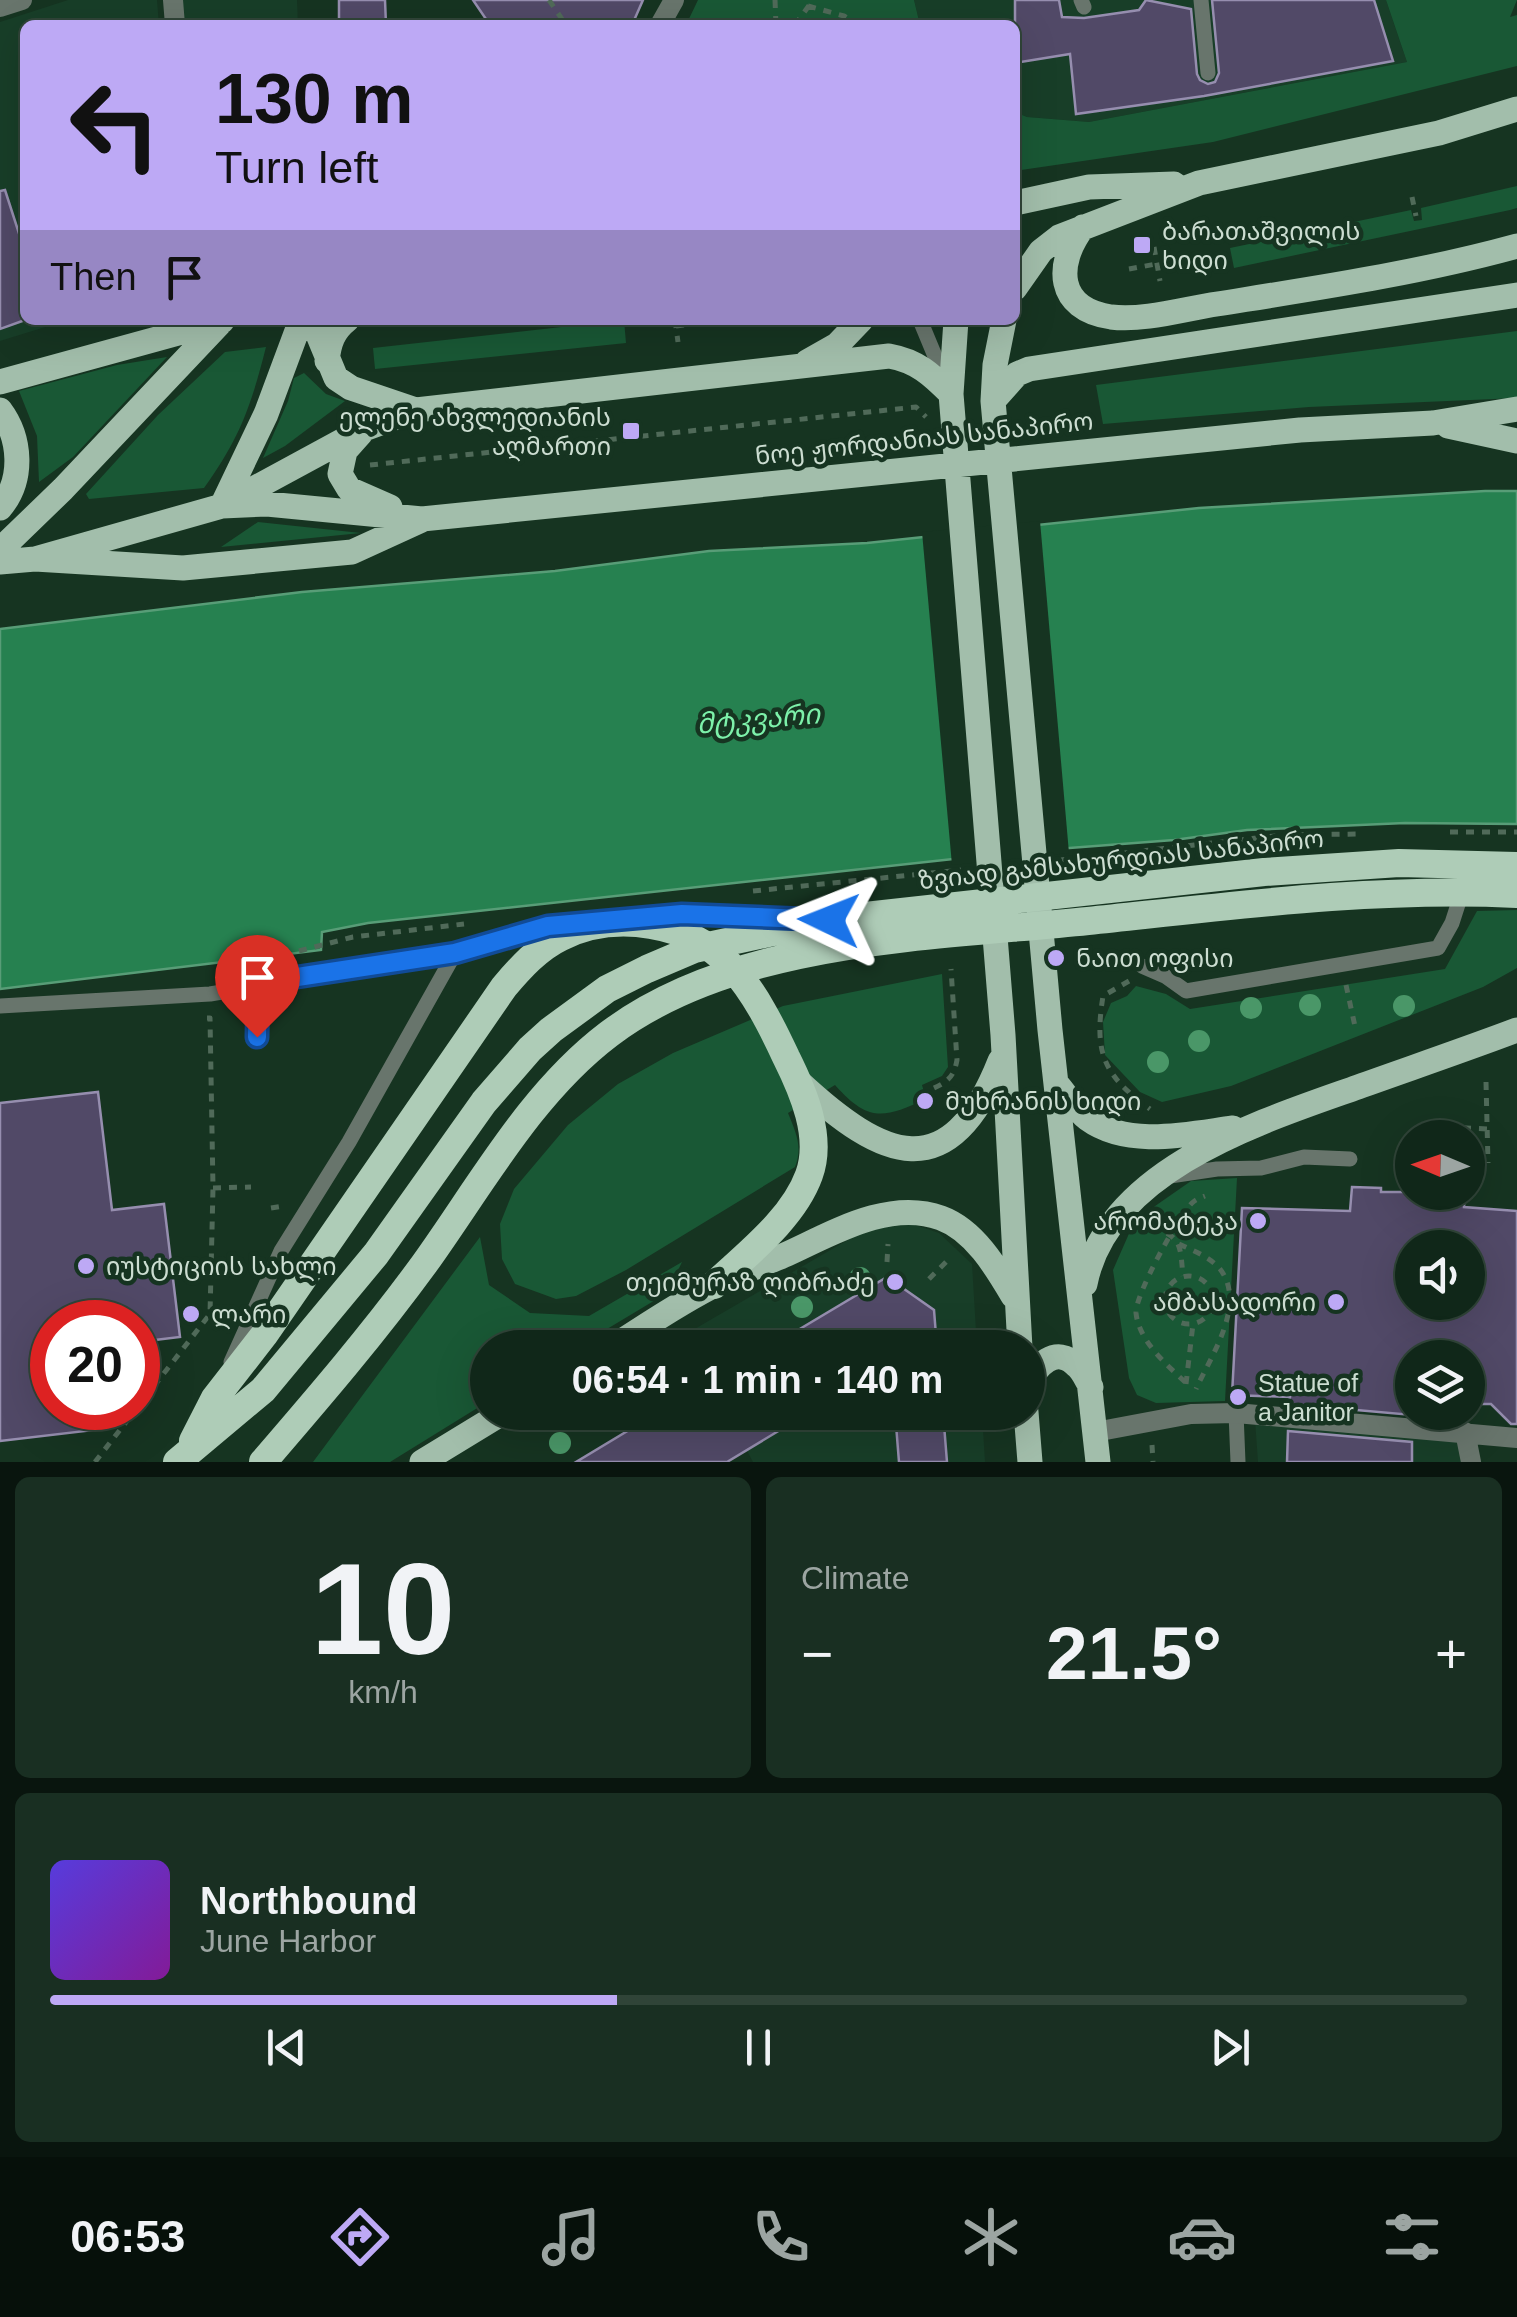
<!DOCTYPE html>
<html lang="en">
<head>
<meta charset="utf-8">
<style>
  :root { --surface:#102719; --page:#192f22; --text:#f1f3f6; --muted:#9ca5a2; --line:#304438; --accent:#bda9f5 }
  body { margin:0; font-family:Helvetica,"Noto Sans Georgian",sans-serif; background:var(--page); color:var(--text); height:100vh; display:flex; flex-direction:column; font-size:38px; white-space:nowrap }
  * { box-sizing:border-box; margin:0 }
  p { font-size:32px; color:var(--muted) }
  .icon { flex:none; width:55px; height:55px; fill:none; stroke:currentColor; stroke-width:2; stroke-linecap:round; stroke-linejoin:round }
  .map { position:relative; height:1462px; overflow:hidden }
  .drawer { display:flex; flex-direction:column; gap:15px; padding:15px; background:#09150e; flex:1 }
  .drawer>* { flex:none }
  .hud { position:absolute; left:20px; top:20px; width:1000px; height:305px; border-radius:15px; box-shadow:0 10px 40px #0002,0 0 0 2px var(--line); background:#bda9f5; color:#111; overflow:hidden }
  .needle { width:65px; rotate:272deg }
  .buttons { position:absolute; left:1395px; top:1120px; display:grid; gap:20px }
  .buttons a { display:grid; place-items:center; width:90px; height:90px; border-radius:50%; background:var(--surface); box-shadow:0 10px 40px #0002,0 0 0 2px var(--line); font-size:50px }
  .speed { position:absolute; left:30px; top:1300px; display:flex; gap:20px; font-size:50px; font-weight:700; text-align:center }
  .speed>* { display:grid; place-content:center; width:130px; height:130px; border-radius:50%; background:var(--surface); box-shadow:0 10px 40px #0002,0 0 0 2px var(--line); line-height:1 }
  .speed .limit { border:15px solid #d22; background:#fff; color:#111 }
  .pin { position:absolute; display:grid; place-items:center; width:85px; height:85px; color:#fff; margin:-102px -42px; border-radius:50% 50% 50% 0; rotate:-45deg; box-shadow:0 0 10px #0007 }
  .pin .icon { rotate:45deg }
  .me { position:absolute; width:110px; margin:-55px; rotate:272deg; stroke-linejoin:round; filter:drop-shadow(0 0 8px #0008) }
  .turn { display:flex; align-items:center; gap:35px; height:210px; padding:0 30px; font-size:45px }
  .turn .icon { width:130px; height:130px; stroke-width:2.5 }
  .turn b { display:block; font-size:70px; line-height:85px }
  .then { display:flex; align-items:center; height:95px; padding:0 30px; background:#0003; gap:20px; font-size:38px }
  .big { font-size:75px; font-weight:700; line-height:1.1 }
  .drawer .card { flex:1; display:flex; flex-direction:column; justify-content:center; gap:15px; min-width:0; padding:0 35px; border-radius:15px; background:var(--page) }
  .drawer .dial { align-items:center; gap:0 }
  .dial b { font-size:130px; line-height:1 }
  .song { display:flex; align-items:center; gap:30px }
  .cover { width:120px; height:120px; border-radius:15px; background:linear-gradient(135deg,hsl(250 70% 55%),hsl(290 70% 35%)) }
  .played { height:10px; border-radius:5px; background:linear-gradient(90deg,var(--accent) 40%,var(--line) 40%) }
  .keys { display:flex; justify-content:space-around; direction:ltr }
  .heat { display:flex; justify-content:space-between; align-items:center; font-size:55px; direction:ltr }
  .drawer .tiles { flex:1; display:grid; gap:15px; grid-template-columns:1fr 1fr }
  .card:last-child { grid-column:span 2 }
  .trip { position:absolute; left:470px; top:1330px; width:575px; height:100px; border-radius:50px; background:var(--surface); box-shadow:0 10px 40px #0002,0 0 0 2px var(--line); font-weight:700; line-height:100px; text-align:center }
  .menu { display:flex; height:160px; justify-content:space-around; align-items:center; background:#06100a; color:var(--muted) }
  .menu .icon { width:70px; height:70px }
  .menu .on { color:var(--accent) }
  .menu b { font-size:45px; color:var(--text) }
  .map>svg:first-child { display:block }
  .built { fill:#183e28 }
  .green { fill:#195835 }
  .water { fill:#268150; stroke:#589d77; stroke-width:2.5 }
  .pier { fill:#163421 }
  .building { fill:#514967; stroke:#968eaf; stroke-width:2.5; fill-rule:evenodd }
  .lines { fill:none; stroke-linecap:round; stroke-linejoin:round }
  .path { stroke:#506a59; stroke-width:5; stroke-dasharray:8 8; stroke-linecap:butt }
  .service { stroke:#68756c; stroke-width:15 }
  .pedestrian { stroke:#68756c; stroke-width:20 }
  .minor { stroke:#68756c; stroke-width:20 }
  .primary { stroke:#a2beab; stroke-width:25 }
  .trunk { stroke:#aeccb7; stroke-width:28 }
  .tree { fill:#4a9768 }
  .route-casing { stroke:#114b97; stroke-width:25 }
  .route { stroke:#1a73e8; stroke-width:18 }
  .poi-dot { fill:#bda9f5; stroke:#163421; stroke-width:4 }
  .labels { text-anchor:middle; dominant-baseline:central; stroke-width:9; stroke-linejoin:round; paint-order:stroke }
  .poi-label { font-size:25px; fill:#ccddd1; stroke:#163421; text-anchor:start }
  .street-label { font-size:25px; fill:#ccddd1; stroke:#163421 }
  .water-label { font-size:28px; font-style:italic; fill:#7df1aa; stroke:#163421 }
</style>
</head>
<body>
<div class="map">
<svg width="1517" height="1462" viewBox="0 0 1517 1462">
  <rect width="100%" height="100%" fill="#163421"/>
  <path class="built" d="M 68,0 L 157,0 L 159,25 L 25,25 L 25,320 L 68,320 L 0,341 L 0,22 Z
    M 176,0 L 297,0 L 298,25 L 178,25 Z
    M 914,0 L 1386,0 L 1407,62 L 1089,122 L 1027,117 L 1015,112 L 1015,25 L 920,25 Z
    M 909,1223 L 939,1233 L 972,1264 L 977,1347 L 693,1348 L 686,1334 L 870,1227 Z
    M 727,1413 L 982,1413 L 985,1462 L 753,1462 Z
    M 1255,1420 L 1462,1435 L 1468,1462 L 1258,1462 Z"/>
  <path class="green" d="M 698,0 L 914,0 L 920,25 L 686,25 Z
    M 1386,0 L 1517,0 L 1510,17 L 1517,15 L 1517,66 L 1213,142 L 1015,171 L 1015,112 L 1027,117 L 1089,122 L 1407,62 Z
    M 1517,186 L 1517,208 L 1510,210 L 1234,268 L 1230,248 L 1411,210 L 1414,221 L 1422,220 L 1421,208 Z
    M 624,320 L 626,343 L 375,369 L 373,348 Z
    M 1517,331 L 1517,398 L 1309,407 L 1103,424 L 1096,385 Z
    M 266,347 C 251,406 240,438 204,488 L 89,499 L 86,494 L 158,415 L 225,352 Z
    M 167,357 L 73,457 L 39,482 L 37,436 L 19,391 L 117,365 Z
    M 304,373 L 326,394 L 345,401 L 285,446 L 263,458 L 288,401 L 294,378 Z
    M 258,522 L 361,533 L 221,547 Z
    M 1517,910 L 1517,968 L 1483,987 L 1231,1086 L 1162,1102 L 1140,1092 L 1105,1055 L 1103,1022 L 1111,1003 L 1127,996 L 1136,986 L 1166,994 L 1190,1009 L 1445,969 L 1477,911 Z
    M 942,974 L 948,1067 L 942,1076 L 922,1085 L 926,1099 C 883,1119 868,1122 835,1085 L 788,1113 C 796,1133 803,1147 795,1167 L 626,1270 L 576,1296 L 556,1299 L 515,1284 L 502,1259 L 500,1224 L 514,1189 L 568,1125 L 618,1084 L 673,1053 L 783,1006 Z
    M 1237,1178 L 1225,1401 L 1156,1403 L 1137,1395 L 1129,1378 L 1113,1270 L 1135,1220 L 1191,1181 Z
    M 480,1237 L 489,1285 L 530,1313 L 589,1316 L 682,1262 L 667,1293 L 577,1347 L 488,1348 L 487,1402 L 390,1462 L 313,1462 Z"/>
  <path class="water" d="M 1485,491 L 1517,491 L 1517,824 L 1405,823 L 1247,830 L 1174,840 L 1017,852 L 368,923 L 322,932 L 321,950 L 0,989 L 0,629 L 302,592 L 555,571 L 709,551 L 867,543 L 1199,508 Z"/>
  <path class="pier" d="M 1040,521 L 1069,853 L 952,865 L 922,532 Z"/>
  <path class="building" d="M 339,0 L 385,0 L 386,25 L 339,25 Z
    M 473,0 L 643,0 L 632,25 L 490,25 Z
    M 1015,0 L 1059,0 L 1062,17 L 1084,18 L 1139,10 L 1146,0 L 1191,9 L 1197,74 L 1200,80 L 1208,84 L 1215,82 L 1219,73 L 1212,0 L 1374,0 L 1393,61 L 1204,96 L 1076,114 L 1070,54 L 1015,63 Z
    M 5,190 L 25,252 L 25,320 L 0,329 L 0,191 Z
    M 98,1092 L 112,1210 L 164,1204 L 180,1337 L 138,1342 L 138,1322 L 52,1322 L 52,1408 L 92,1408 L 94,1430 L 0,1441 L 0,1103 Z
    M 1352,1187 L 1381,1188 L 1381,1192 L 1465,1192 L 1464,1207 L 1517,1211 L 1517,1424 L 1511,1424 L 1491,1404 L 1468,1404 L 1468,1358 L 1412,1358 L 1412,1415 L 1289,1404 L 1290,1397 L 1232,1395 L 1242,1208 L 1350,1211 ZM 1412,1248 L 1468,1248 L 1468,1302 L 1412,1302 Z
    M 887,1277 L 934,1310 L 937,1348 L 768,1348 Z
    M 659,1412 L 810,1412 L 727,1462 L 576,1462 Z
    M 895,1412 L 943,1412 L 947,1462 L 899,1462 Z
    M 1288,1431 L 1412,1442 L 1412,1462 L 1287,1462 Z"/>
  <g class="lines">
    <path class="path" d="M 549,0 L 566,25
      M 775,0 L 776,25
      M 808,6 L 844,16 L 859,25
      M 795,25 L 813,0
      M 1412,197 L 1416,216
      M 1154,247 L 1160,281
      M 1129,269 L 1156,264
      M 675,320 L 678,342
      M 676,326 L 725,320
      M 370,465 L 916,407 L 926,417
      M 1450,832 L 1517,832
      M 1061,860 L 1284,835 L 1359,834
      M 753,891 L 961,870
      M 268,959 L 353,937 L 464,924
      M 1129,981 L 1103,996 C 1094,1053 1103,1075 1150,1109
      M 1346,985 L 1356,1031
      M 1486,1082 L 1488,1163
      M 934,1088 C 949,1081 954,1076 957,1060 L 951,969
      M 1447,1127 L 1487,1129
      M 213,1188 L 251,1187
      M 271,1208 L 283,1206
      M 1152,1227 C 1183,1237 1180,1247 1183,1276
      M 1179,1244 C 1194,1251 1210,1257 1220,1269 C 1247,1304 1211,1356 1196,1389
      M 887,1262 L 888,1244
      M1165 1300a24 24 0 1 1 48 0a24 24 0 1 1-48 0Z
      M 929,1279 L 950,1258
      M 1185,1382 C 1166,1364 1139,1341 1136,1313 C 1135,1295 1178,1217 1192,1203 C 1196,1199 1200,1198 1205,1196
      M 1186,1384 L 1193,1324
      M 1152,1445 L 1153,1462
      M 95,1462 L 210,1314 L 213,1188 L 210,1018 L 207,1018"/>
    <path class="service" d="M 1081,0 L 1084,7
      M 1201,0 L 1208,73
      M 920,320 L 947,385
      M 653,917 L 681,914 L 795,918
      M 1142,966 L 1165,976 L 1186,991 L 1438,948 L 1452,923 L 1462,892
      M 0,1006 L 210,994 L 455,953
      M 257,1037 L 258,983
      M 1170,1176 L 1217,1169 L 1261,1168 L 1304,1157 L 1350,1159
      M 231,1362 L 281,1251 L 349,1142 L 455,953 L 548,927 L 570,925
      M 1236,1413 L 1238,1462"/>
    <path class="pedestrian" d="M 1095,1432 L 1191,1414 L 1236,1413 L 1517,1438
      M 1465,1432 L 1471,1462"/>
    <path class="minor" d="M 173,0 L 175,25
      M 0,7 L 22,0
      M 660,25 L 674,0"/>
    <path class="primary" d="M 1015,203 L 1089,187 L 1174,184
      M 1083,227 C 1055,264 1056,309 1111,317 C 1144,321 1184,309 1217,304 C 1317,288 1419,273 1517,246
      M 1015,288 L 1041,251 L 1059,237 L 1199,183 L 1439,133 L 1517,109
      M 312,320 L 336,378 L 351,388 L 416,410
      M 956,320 L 951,394 L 1003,1035 L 1020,1348
      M 1004,320 L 995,365 L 993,401 L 1050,1030 L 1098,1462
      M 327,361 C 329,343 333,331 347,320
      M 807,362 L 837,345 L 861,320
      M 0,382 L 222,321
      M 993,401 L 1017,374 L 1029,369 L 1517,295
      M 0,410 C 21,438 24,480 0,508
      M 1448,426 L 1517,441
      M 361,433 L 345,451 L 340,474 L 349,489 L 390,507
      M 222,506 L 267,504 L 422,519 L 1300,430 L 1433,423 L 1517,409
      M 222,506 L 266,414 L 301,320
      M 0,550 L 63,489 L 222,321
      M 35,559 L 222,506 L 364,429 L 416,410 L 889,356 C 917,361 931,374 951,394
      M 0,562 L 35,559 L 183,568 L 352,552 L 422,520
      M 799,1082 C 882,1159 949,1190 1000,1061
      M 1057,1084 C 1067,1096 1076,1110 1088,1119 C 1128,1148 1188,1134 1233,1128
      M 1085,1284 C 1107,1169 1262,1121 1358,1087 C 1411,1068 1464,1050 1517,1030
      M 611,1348 C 646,1326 680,1302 717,1284 C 740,1273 764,1264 787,1254 C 833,1233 889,1199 941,1218 C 974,1230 996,1267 1013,1296
      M 1028,1386 C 1035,1366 1056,1344 1077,1366 C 1083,1371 1087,1381 1091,1387
      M 1026,1412 L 1030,1462
      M 422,1462 L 504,1412"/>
    <path class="trunk" d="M 193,1441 L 215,1398 L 264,1335 L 504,987 C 520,968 538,948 561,937 C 615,910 690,922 731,966 C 755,993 771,1025 786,1057 C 803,1091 823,1137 809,1175 C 793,1219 747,1254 714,1285
      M 177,1462 L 263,1390 L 376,1254 L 484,1102 L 530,1049 L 551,1030 L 607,989 L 647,969 L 694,949 L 829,920 L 1264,872 L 1399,863 L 1517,866
      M 263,1462 C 319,1397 374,1333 425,1263 C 481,1185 531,1093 609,1034 C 736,938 934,937 1088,921 C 1231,906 1373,887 1517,894"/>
  </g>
  <g class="tree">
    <circle cx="1310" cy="1005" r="11"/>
    <circle cx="1404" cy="1006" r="11"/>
    <circle cx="1251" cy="1008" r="11"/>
    <circle cx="1199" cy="1041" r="11"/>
    <circle cx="1158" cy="1062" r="11"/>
    <circle cx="860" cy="1278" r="11"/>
    <circle cx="802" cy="1307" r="11"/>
    <circle cx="560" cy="1443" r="11"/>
  </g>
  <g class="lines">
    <g class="route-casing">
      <path id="route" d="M 257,1037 L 258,983 L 455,953 L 548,926 L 682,914 L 829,920"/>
    </g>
    <use href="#route" class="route"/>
  </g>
  <g class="poi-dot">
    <rect x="1132" y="235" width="20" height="20" rx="5"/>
    <rect x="621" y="421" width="20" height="20" rx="5"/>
    <circle cx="1056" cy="958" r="10"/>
    <circle cx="925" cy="1101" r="10"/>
    <circle cx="1258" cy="1221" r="10"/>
    <circle cx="86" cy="1266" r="10"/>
    <circle cx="895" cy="1282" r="10"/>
    <circle cx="1336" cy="1302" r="10"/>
    <circle cx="191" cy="1314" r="10"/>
    <circle cx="1238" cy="1397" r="10"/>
  </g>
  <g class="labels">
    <g class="poi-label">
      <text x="1162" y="231">ბარათაშვილის<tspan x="1162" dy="29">ხიდი</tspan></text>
      <text x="611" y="417" text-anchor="end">ელენე ახვლედიანის<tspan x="611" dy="29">აღმართი</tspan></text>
      <text x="1076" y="958">ნაით ოფისი</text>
      <text x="945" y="1101">მუხრანის ხიდი</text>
      <text x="1238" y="1221" text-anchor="end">არომატეკა</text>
      <text x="106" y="1266">იუსტიციის სახლი</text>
      <text x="875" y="1282" text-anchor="end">თეიმურაზ ღიბრაძე</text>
      <text x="1316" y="1302" text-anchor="end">ამბასადორი</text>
      <text x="211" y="1314">ლარი</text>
      <text x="1258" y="1383">Statue of<tspan x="1258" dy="29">a Janitor</tspan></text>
    </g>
    <g class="street-label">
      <text transform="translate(924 438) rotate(-6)">ნოე ჟორდანიას სანაპირო</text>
      <text transform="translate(1121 859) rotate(-6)">ზვიად გამსახურდიას სანაპირო</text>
    </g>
    <g class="water-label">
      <text transform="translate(758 719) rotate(-5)">მტკვარი</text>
    </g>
  </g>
</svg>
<div class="buttons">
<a><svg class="needle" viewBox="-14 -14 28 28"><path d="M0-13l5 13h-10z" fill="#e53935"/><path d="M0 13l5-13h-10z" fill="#9ca5a2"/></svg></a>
<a><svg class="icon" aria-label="sound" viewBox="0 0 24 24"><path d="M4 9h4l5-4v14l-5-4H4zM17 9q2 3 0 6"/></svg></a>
<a><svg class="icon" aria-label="layers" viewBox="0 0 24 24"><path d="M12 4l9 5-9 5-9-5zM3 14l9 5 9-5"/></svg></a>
</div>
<div class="speed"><div class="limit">20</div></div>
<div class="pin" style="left:257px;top:1037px;background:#d93025"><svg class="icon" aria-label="arrive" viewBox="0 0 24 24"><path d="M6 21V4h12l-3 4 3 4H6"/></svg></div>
<svg class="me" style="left:829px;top:920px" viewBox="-20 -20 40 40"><path d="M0-17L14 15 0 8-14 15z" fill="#1a73e8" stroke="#fff" stroke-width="4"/></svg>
<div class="trip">06:54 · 1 min · 140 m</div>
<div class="hud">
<div class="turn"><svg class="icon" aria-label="left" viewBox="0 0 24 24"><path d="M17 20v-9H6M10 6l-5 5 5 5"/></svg><div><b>130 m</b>Turn left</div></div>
<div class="then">Then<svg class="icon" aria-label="arrive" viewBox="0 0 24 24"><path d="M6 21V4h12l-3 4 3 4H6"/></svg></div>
</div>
</div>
<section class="drawer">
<div class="tiles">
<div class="card dial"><b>10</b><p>km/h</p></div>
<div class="card"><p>Climate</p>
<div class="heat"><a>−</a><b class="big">21.5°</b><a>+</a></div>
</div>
<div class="card">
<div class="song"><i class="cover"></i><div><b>Northbound</b><p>June Harbor</p></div></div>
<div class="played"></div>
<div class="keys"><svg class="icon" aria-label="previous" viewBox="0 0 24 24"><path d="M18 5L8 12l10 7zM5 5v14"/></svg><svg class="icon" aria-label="pause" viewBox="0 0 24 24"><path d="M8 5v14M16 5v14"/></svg><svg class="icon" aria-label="next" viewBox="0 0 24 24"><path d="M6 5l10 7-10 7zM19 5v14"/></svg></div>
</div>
</div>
</section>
<nav class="menu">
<b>06:53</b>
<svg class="icon on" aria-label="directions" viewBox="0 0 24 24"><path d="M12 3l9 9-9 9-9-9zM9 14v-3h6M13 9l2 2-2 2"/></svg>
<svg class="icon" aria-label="music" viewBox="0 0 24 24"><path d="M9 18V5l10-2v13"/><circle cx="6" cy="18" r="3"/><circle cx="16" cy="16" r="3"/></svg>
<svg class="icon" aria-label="phone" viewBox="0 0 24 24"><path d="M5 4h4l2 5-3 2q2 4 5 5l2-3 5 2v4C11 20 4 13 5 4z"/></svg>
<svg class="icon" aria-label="climate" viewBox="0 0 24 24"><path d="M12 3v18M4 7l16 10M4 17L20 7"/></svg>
<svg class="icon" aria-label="car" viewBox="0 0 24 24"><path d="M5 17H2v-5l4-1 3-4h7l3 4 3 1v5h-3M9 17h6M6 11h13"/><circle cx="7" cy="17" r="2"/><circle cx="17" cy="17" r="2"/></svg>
<svg class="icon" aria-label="filters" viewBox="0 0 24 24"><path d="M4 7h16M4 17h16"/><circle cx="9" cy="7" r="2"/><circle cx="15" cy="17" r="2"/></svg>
</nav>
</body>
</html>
